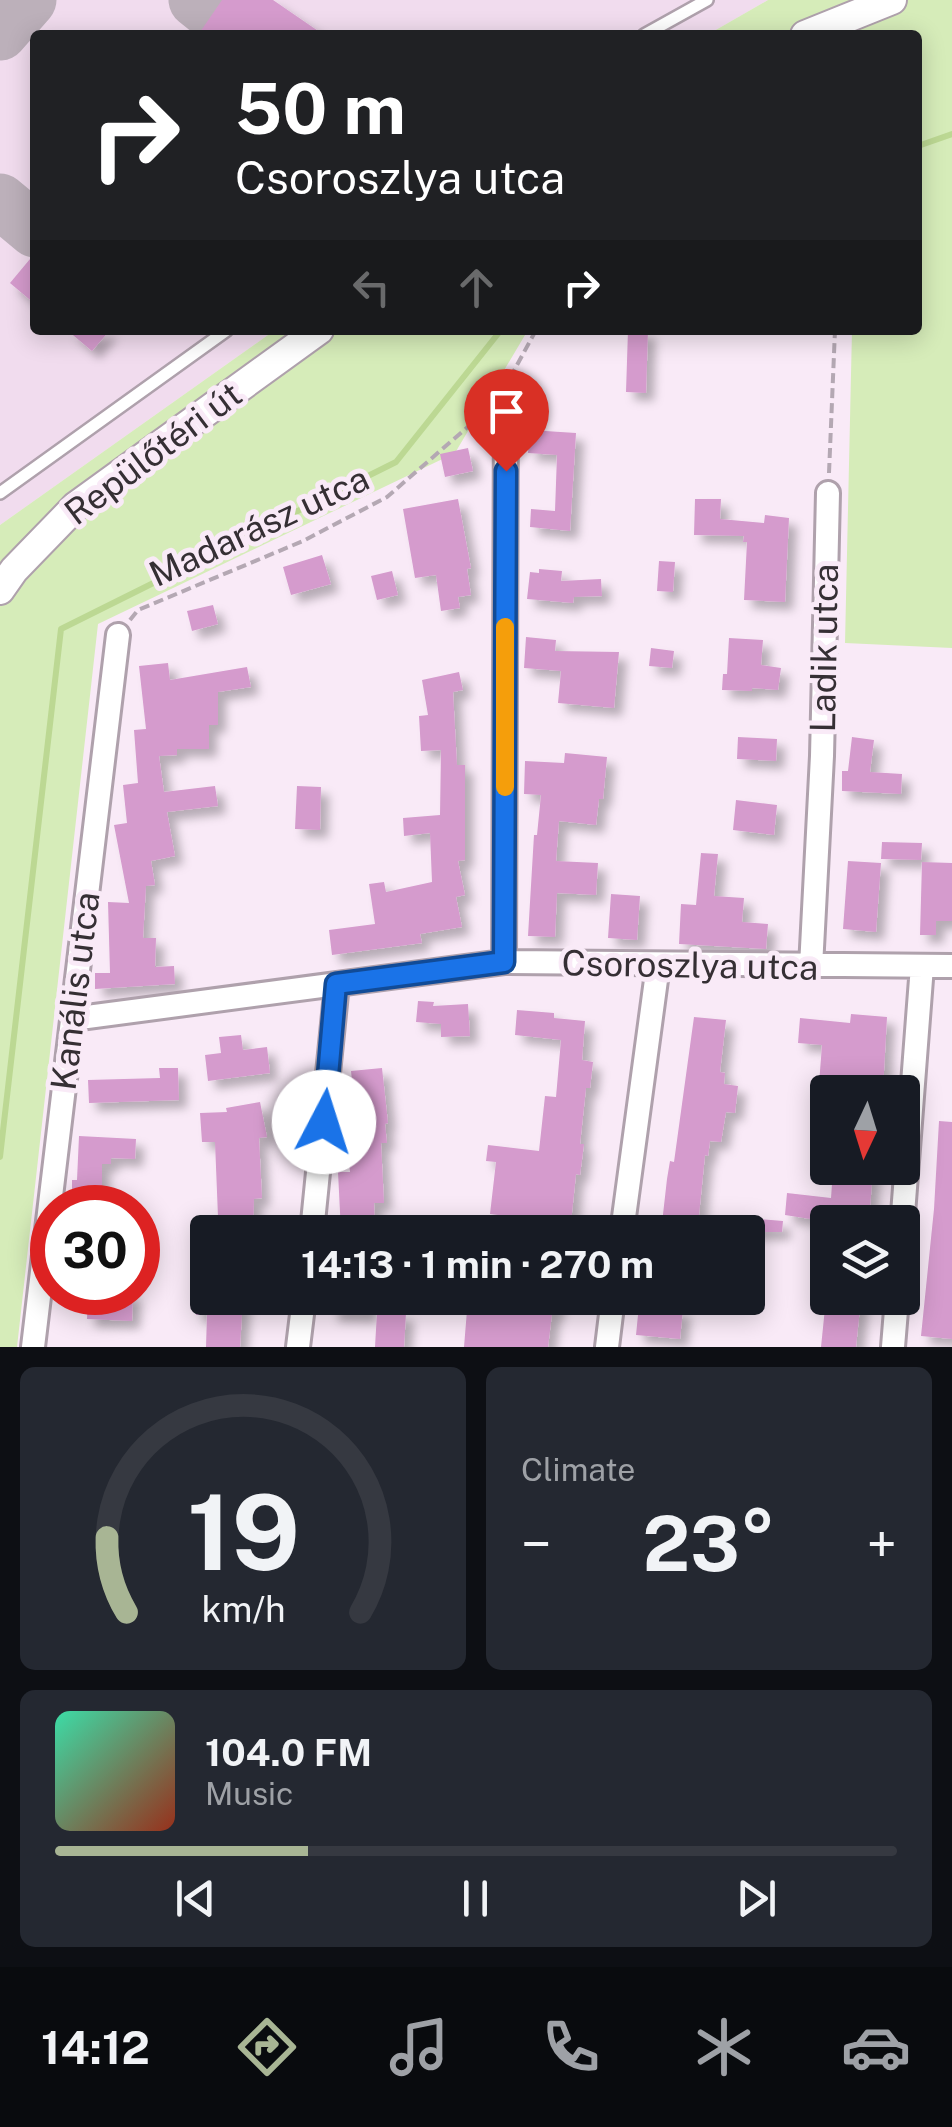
<!DOCTYPE html>
<html lang="en">
<head>
<meta charset="utf-8">
<style>
  :root { --surface:#171b24; --page:#242831; --text:#f1f3f6; --muted:#9ea1a6; --line:#363941; --accent:#a8b594 }
  body { margin:0; font-family:"Public Sans",sans-serif; background:var(--page); color:var(--text); height:100vh; display:flex; flex-direction:column; font-size:38px; white-space:nowrap }
  * { box-sizing:border-box; margin:0 }
  p { font-size:32px; color:var(--muted) }
  .icon { flex:none; width:55px; height:55px; fill:none; stroke:currentColor; stroke-width:2; stroke-linecap:round; stroke-linejoin:round }
  .map { position:relative; height:1347px; overflow:hidden }
  .drawer { display:flex; flex-direction:column; gap:20px; padding:20px; background:#0d0f14; flex:1 }
  .drawer>* { flex:none }
  .hud { position:absolute; left:30px; top:30px; width:892px; height:305px; border-radius:10px; box-shadow:0 5px 25px #0003; background:#202124; color:#fff; overflow:hidden }
  .needle { width:65px; rotate:184deg }
  .fabs { position:absolute; left:810px; top:1075px; display:grid; gap:20px }
  .fabs a { display:grid; place-items:center; width:110px; height:110px; border-radius:10px; background:var(--surface); box-shadow:0 5px 25px #0003; font-size:50px }
  .speed { position:absolute; left:30px; top:1185px; display:flex; gap:20px; font-size:50px; font-weight:700; text-align:center }
  .speed>* { display:grid; place-content:center; width:130px; height:130px; border-radius:50%; background:var(--surface); box-shadow:0 5px 25px #0003; line-height:1 }
  .speed .limit { border:15px solid #d22; background:#fff; color:#111 }
  .pin { position:absolute; display:grid; place-items:center; width:85px; height:85px; color:#fff; margin:-102px -42px; border-radius:50% 50% 50% 0; rotate:-45deg; box-shadow:0 0 10px #0007 }
  .pin .icon { rotate:45deg }
  .me { position:absolute; width:110px; margin:-55px; rotate:5deg; stroke-linejoin:round; filter:drop-shadow(0 0 8px #0008) }
  .turn { display:flex; align-items:center; gap:35px; height:210px; padding:0 40px; font-size:45px }
  .turn .icon { width:130px; height:130px; stroke-width:2.5 }
  .turn b { display:block; font-size:70px; line-height:85px }
  .lanes { display:flex; align-items:center; height:95px; padding:0 40px; background:#0003; justify-content:center; gap:50px; direction:ltr }
  .lanes .off { opacity:.35 }
  .big { font-size:75px; font-weight:700; line-height:1.1 }
  .drawer .widget { flex:1; display:flex; flex-direction:column; justify-content:center; gap:15px; min-width:0; padding:0 35px; border-radius:15px; background:var(--page) }
  .drawer .dial { align-items:center; gap:0 }
  .dial svg { height:260px; overflow:visible; fill:none; stroke:var(--line); stroke-width:7; stroke-linecap:round; text-anchor:middle }
  .dial text { fill:var(--text); stroke:none }
  .song { display:flex; align-items:center; gap:30px }
  .cover { width:120px; height:120px; border-radius:15px; background:linear-gradient(135deg,hsl(160 70% 55%),hsl(10 70% 35%)) }
  .played { height:10px; border-radius:5px; background:linear-gradient(90deg,var(--accent) 30%,var(--line) 30%) }
  .keys { display:flex; justify-content:space-around; direction:ltr }
  .heat { display:flex; justify-content:space-between; align-items:center; font-size:55px; direction:ltr }
  .drawer .tiles { flex:1; display:grid; gap:20px; grid-template-columns:1fr 1fr }
  .widget:last-child { grid-column:span 2 }
  .trip { position:absolute; left:190px; top:1215px; width:575px; height:100px; border-radius:10px; background:var(--surface); box-shadow:0 5px 25px #0003; font-weight:700; line-height:100px; text-align:center }
  .tab-bar { display:flex; height:160px; justify-content:space-around; align-items:center; background:#090b0e; color:var(--muted) }
  .tab-bar .icon { width:70px; height:70px }
  .tab-bar .on { color:var(--accent) }
  .tab-bar b { font-size:45px; color:var(--text) }
  .map>svg:first-child { display:block }
  .built { fill:#f1dcee }
  .green { fill:#d6ecb9 }
  .lines { fill:none; stroke-linecap:round; stroke-linejoin:round }
  .stream { stroke:#bcd893; stroke-width:6 }
  .taxiway { stroke:#bcb0ba; stroke-width:55 }
  .building { fill:#d59bcd; filter:url(#shadow) }
  .service-casing { stroke:#afa1ac; stroke-width:16 }
  .minor-casing { stroke:#afa1ac; stroke-width:28 }
  .tertiary-casing { stroke:#afa1ac; stroke-width:32 }
  .path { stroke:#b4a8b3; stroke-width:4; stroke-dasharray:10 5; stroke-linecap:butt }
  .service { stroke:#fff; stroke-width:11 }
  .minor { stroke:#fff; stroke-width:22 }
  .tertiary { stroke:#fff; stroke-width:28 }
  .route-casing { stroke:#114b97; stroke-width:25 }
  .route { stroke:#1a73e8; stroke-width:18 }
  .slow { stroke:#f59e0b; stroke-width:18 }
  .labels { text-anchor:middle; dominant-baseline:central; stroke-width:10; stroke-linejoin:round; paint-order:stroke }
  .street-label { font-size:35px; fill:#352f34; stroke:#f9eaf7 }
</style>
</head>
<body>
<div class="map">
<svg width="952" height="1347" viewBox="0 0 952 1347">
  <defs>
    <filter id="shadow"><feDropShadow dx="8" dy="8" stdDeviation="5" flood-color="#0004"/></filter>
  </defs>
  <rect width="100%" height="100%" fill="#f9eaf7"/>
  <path class="built" d="M 0,0 L 768,0 L 707,35 L 35,35 L 35,330 L 275,330 L 0,525 Z"/>
  <path class="green" d="M 768,0 L 952,0 L 952,648 L 845,643 L 852,330 L 918,330 L 918,35 L 707,35 Z
    M 275,330 L 528,330 L 455,453 L 98,624 L 17,1347 L 0,1347 L 0,525 Z"/>
  <g class="lines">
    <path class="stream" d="M 918,146 L 952,134
      M 0,1157 L 61,629 L 396,462 L 501,330"/>
    <path class="taxiway" d="M 196,0 L 206,8
      M 0,33 L 29,0
      M 0,201 L 35,230"/>
  </g>
  <path class="building" d="M 222,0 L 273,0 L 324,35 L 198,35 Z
    M 35,253 L 35,304 L 10,283 Z
    M 67,330 L 110,330 L 92,351 Z
    M 628,330 L 648,330 L 646,393 L 626,392 Z
    M 530,430 L 576,433 L 570,531 L 530,527 L 531,509 L 555,511 L 557,455 L 528,453 Z
    M 468,448 L 473,471 L 445,477 L 440,454 Z
    M 458,499 L 471,568 L 467,569 L 471,595 L 458,597 L 460,608 L 441,611 L 436,575 L 415,578 L 403,509 Z
    M 695,499 L 721,499 L 720,519 L 764,523 L 765,515 L 789,518 L 785,602 L 744,600 L 747,542 L 743,542 L 744,536 L 694,535 Z
    M 322,555 L 331,584 L 291,595 L 283,567 Z
    M 659,561 L 675,562 L 673,592 L 657,591 Z
    M 539,569 L 562,571 L 561,581 L 601,579 L 602,596 L 574,597 L 573,603 L 527,599 L 530,572 L 539,573 Z
    M 392,571 L 398,595 L 377,600 L 371,576 Z
    M 213,605 L 218,624 L 192,631 L 187,611 Z
    M 526,637 L 556,640 L 555,651 L 619,652 L 614,708 L 558,703 L 561,671 L 524,668 Z
    M 729,638 L 763,640 L 761,665 L 781,668 L 778,690 L 752,688 L 752,691 L 722,690 L 723,674 L 727,674 Z
    M 651,648 L 674,651 L 672,668 L 649,666 Z
    M 168,663 L 170,680 L 247,667 L 251,687 L 218,692 L 218,725 L 209,725 L 209,749 L 177,749 L 177,755 L 159,756 L 164,792 L 215,786 L 218,806 L 167,812 L 175,856 L 151,861 L 155,885 L 146,886 L 143,938 L 156,938 L 155,967 L 174,966 L 175,984 L 95,989 L 95,973 L 110,973 L 108,902 L 129,903 L 114,825 L 127,823 L 123,785 L 138,783 L 134,730 L 146,729 L 139,666 Z
    M 459,672 L 463,690 L 453,692 L 457,765 L 465,765 L 465,860 L 458,861 L 465,895 L 456,897 L 462,927 L 420,934 L 422,943 L 332,955 L 329,930 L 375,924 L 369,884 L 384,882 L 386,892 L 432,882 L 430,833 L 404,836 L 403,818 L 440,815 L 441,750 L 421,751 L 419,716 L 428,715 L 422,680 Z
    M 738,737 L 777,739 L 776,761 L 737,759 Z
    M 852,737 L 874,740 L 870,772 L 902,774 L 901,794 L 842,791 L 842,771 L 848,771 Z
    M 565,753 L 607,757 L 603,799 L 599,799 L 596,825 L 559,821 L 556,861 L 598,863 L 596,895 L 557,893 L 555,937 L 528,936 L 534,835 L 537,835 L 541,795 L 524,794 L 525,761 L 564,763 Z
    M 297,786 L 321,787 L 320,830 L 295,829 Z
    M 736,800 L 777,805 L 774,835 L 733,830 Z
    M 882,842 L 922,843 L 921,860 L 881,859 Z
    M 701,853 L 718,854 L 714,896 L 744,898 L 742,922 L 768,924 L 766,949 L 679,944 L 681,904 L 696,905 Z
    M 848,861 L 881,863 L 876,932 L 843,929 Z
    M 922,862 L 952,863 L 952,921 L 936,921 L 936,935 L 920,935 Z
    M 611,894 L 640,896 L 637,940 L 608,938 Z
    M 418,1001 L 434,1002 L 433,1006 L 468,1004 L 470,1036 L 441,1037 L 441,1024 L 416,1022 Z
    M 517,1010 L 554,1013 L 554,1018 L 585,1021 L 582,1060 L 593,1062 L 590,1088 L 586,1088 L 580,1144 L 584,1144 L 580,1175 L 576,1174 L 570,1232 L 522,1232 L 523,1218 L 490,1214 L 496,1162 L 486,1161 L 488,1145 L 539,1151 L 545,1096 L 556,1097 L 561,1040 L 515,1035 Z
    M 851,1014 L 887,1017 L 883,1089 L 819,1084 L 822,1045 L 798,1043 L 800,1018 L 850,1023 Z
    M 694,1017 L 726,1020 L 720,1072 L 725,1073 L 724,1084 L 738,1086 L 735,1113 L 726,1112 L 721,1142 L 710,1141 L 708,1156 L 705,1155 L 699,1215 L 705,1216 L 703,1232 L 661,1232 L 667,1179 L 670,1161 L 674,1162 Z
    M 241,1035 L 243,1050 L 267,1047 L 270,1073 L 208,1081 L 205,1055 L 221,1053 L 219,1037 Z
    M 159,1068 L 178,1068 L 179,1100 L 89,1103 L 88,1080 L 160,1078 Z
    M 382,1068 L 388,1123 L 385,1124 L 387,1143 L 381,1143 L 384,1203 L 374,1203 L 375,1232 L 341,1232 L 338,1172 L 350,1172 L 345,1128 L 357,1127 L 351,1071 Z
    M 260,1102 L 267,1137 L 259,1138 L 262,1198 L 254,1199 L 253,1232 L 208,1232 L 208,1216 L 218,1217 L 215,1142 L 202,1142 L 200,1113 L 227,1112 L 226,1108 Z
    M 939,1121 L 952,1122 L 952,1339 L 921,1336 L 934,1209 Z
    M 79,1136 L 136,1139 L 135,1159 L 111,1158 L 111,1164 L 102,1164 L 102,1208 L 72,1208 L 72,1180 L 77,1180 Z
    M 844,1168 L 873,1168 L 869,1222 L 829,1222 L 785,1215 L 787,1193 L 831,1198 L 832,1184 L 842,1184 Z
    M 736,1217 L 783,1221 L 782,1232 L 734,1232 Z
    M 88,1292 L 133,1292 L 132,1321 L 87,1319 Z
    M 194,1298 L 243,1298 L 240,1347 L 206,1347 L 207,1314 L 196,1315 Z
    M 331,1298 L 369,1298 L 369,1315 L 330,1314 Z
    M 468,1298 L 558,1298 L 555,1314 L 552,1314 L 548,1347 L 464,1347 Z
    M 826,1298 L 861,1298 L 856,1347 L 821,1347 Z
    M 639,1305 L 683,1309 L 680,1339 L 636,1335 Z
    M 377,1312 L 406,1313 L 404,1347 L 375,1347 Z"/>
  <g class="lines">
    <g class="service-casing">
      <path id="service" d="M 644,35 L 707,0
        M 0,493 L 227,330"/>
    </g>
    <g class="minor-casing">
      <path id="minor" d="M 504,962 L 506,396
        M 811,967 L 822,756 L 828,493
        M 72,1019 L 504,962 L 952,966
        M 902,1227 L 922,966
        M 312,1232 L 337,984
        M 622,1232 L 658,965
        M 33,1347 L 118,635
        M 298,1347 L 304,1298
        M 607,1347 L 613,1298
        M 893,1347 L 897,1298"/>
    </g>
    <g class="tertiary-casing">
      <path id="tertiary" d="M 805,35 L 892,0
        M 0,590 L 14,570 L 76,506 L 319,330"/>
    </g>
    <path class="path" d="M 510,378 L 536,330
      M 829,473 L 835,330
      M 130,620 L 138,610 L 303,541 L 387,497 L 485,412"/>
    <use href="#service" class="service"/>
    <use href="#minor" class="minor"/>
    <use href="#tertiary" class="tertiary"/>
  </g>
  <g class="lines">
    <g class="route-casing">
      <path id="route" d="M 324,1122 L 336,984 L 504,962 L 506,471"/>
    </g>
    <use href="#route" class="route"/>
    <path class="slow" d="M 505,787 L 505,627"/>
  </g>
  <g class="labels">
    <g class="street-label">
      <text transform="translate(153 453) rotate(-37)">Repülőtéri út</text>
      <text transform="translate(259 526) rotate(-25)">Madarász utca</text>
      <text transform="translate(824 648) rotate(-89)">Ladik utca</text>
      <text transform="translate(690 965) rotate(1)">Csoroszlya utca</text>
      <text transform="translate(75 991) rotate(-83)">Kanális utca</text>
    </g>
  </g>
</svg>
<div class="fabs">
<a><svg class="needle" viewBox="-14 -14 28 28"><path d="M0-13l5 13h-10z" fill="#e53935"/><path d="M0 13l5-13h-10z" fill="#9ea1a6"/></svg></a>
<a><svg class="icon" aria-label="layers" viewBox="0 0 24 24"><path d="M12 4l9 5-9 5-9-5zM3 14l9 5 9-5"/></svg></a>
</div>
<div class="speed"><div class="limit">30</div></div>
<div class="pin" style="left:506px;top:471px;background:#d93025"><svg class="icon" aria-label="arrive" viewBox="0 0 24 24"><path d="M6 21V4h12l-3 4 3 4H6"/></svg></div>
<svg class="me" style="left:324px;top:1122px" viewBox="-20 -20 40 40"><circle r="19" fill="#fff"/><path d="M0-13L10 11 0 6-10 11z" fill="#1a73e8"/></svg>
<div class="trip">14:13 · 1 min · 270 m</div>
<div class="hud">
<div class="turn"><svg class="icon" aria-label="right" viewBox="0 0 24 24"><path d="M7 20v-9h11M14 6l5 5-5 5"/></svg><div><b>50 m</b>Csoroszlya utca</div></div>
<div class="lanes"><svg class="icon off" aria-label="left" viewBox="0 0 24 24"><path d="M17 20v-9H6M10 6l-5 5 5 5"/></svg><svg class="icon off" aria-label="ahead" viewBox="0 0 24 24"><path d="M12 20V5M6 11l6-6 6 6"/></svg><svg class="icon" aria-label="right" viewBox="0 0 24 24"><path d="M7 20v-9h11M14 6l5 5-5 5"/></svg></div>
</div>
</div>
<section class="drawer">
<div class="tiles">
<div class="widget dial"><svg viewBox="0 0 100 80">
<path d="M14 69A42 42 0 1 1 86 69"/>
<path d="M14 69A42 42 0 0 1 8 46" stroke="#a8b594"/>
<text x="50" y="56" font-size="32" font-weight="700">19</text>
<text x="50" y="72" font-size="11">km/h</text>
</svg></div>
<div class="widget"><p>Climate</p>
<div class="heat"><a>−</a><b class="big">23°</b><a>+</a></div>
</div>
<div class="widget">
<div class="song"><i class="cover"></i><div><b>104.0 FM</b><p>Music</p></div></div>
<div class="played"></div>
<div class="keys"><svg class="icon" aria-label="previous" viewBox="0 0 24 24"><path d="M18 5L8 12l10 7zM5 5v14"/></svg><svg class="icon" aria-label="pause" viewBox="0 0 24 24"><path d="M8 5v14M16 5v14"/></svg><svg class="icon" aria-label="next" viewBox="0 0 24 24"><path d="M6 5l10 7-10 7zM19 5v14"/></svg></div>
</div>
</div>
</section>
<nav class="tab-bar">
<b>14:12</b>
<svg class="icon on" aria-label="directions" viewBox="0 0 24 24"><path d="M12 3l9 9-9 9-9-9zM9 14v-3h6M13 9l2 2-2 2"/></svg>
<svg class="icon" aria-label="music" viewBox="0 0 24 24"><path d="M9 18V5l10-2v13"/><circle cx="6" cy="18" r="3"/><circle cx="16" cy="16" r="3"/></svg>
<svg class="icon" aria-label="phone" viewBox="0 0 24 24"><path d="M5 4h4l2 5-3 2q2 4 5 5l2-3 5 2v4C11 20 4 13 5 4z"/></svg>
<svg class="icon" aria-label="climate" viewBox="0 0 24 24"><path d="M12 3v18M4 7l16 10M4 17L20 7"/></svg>
<svg class="icon" aria-label="car" viewBox="0 0 24 24"><path d="M5 17H2v-5l4-1 3-4h7l3 4 3 1v5h-3M9 17h6M6 11h13"/><circle cx="7" cy="17" r="2"/><circle cx="17" cy="17" r="2"/></svg>
</nav>
</body>
</html>
